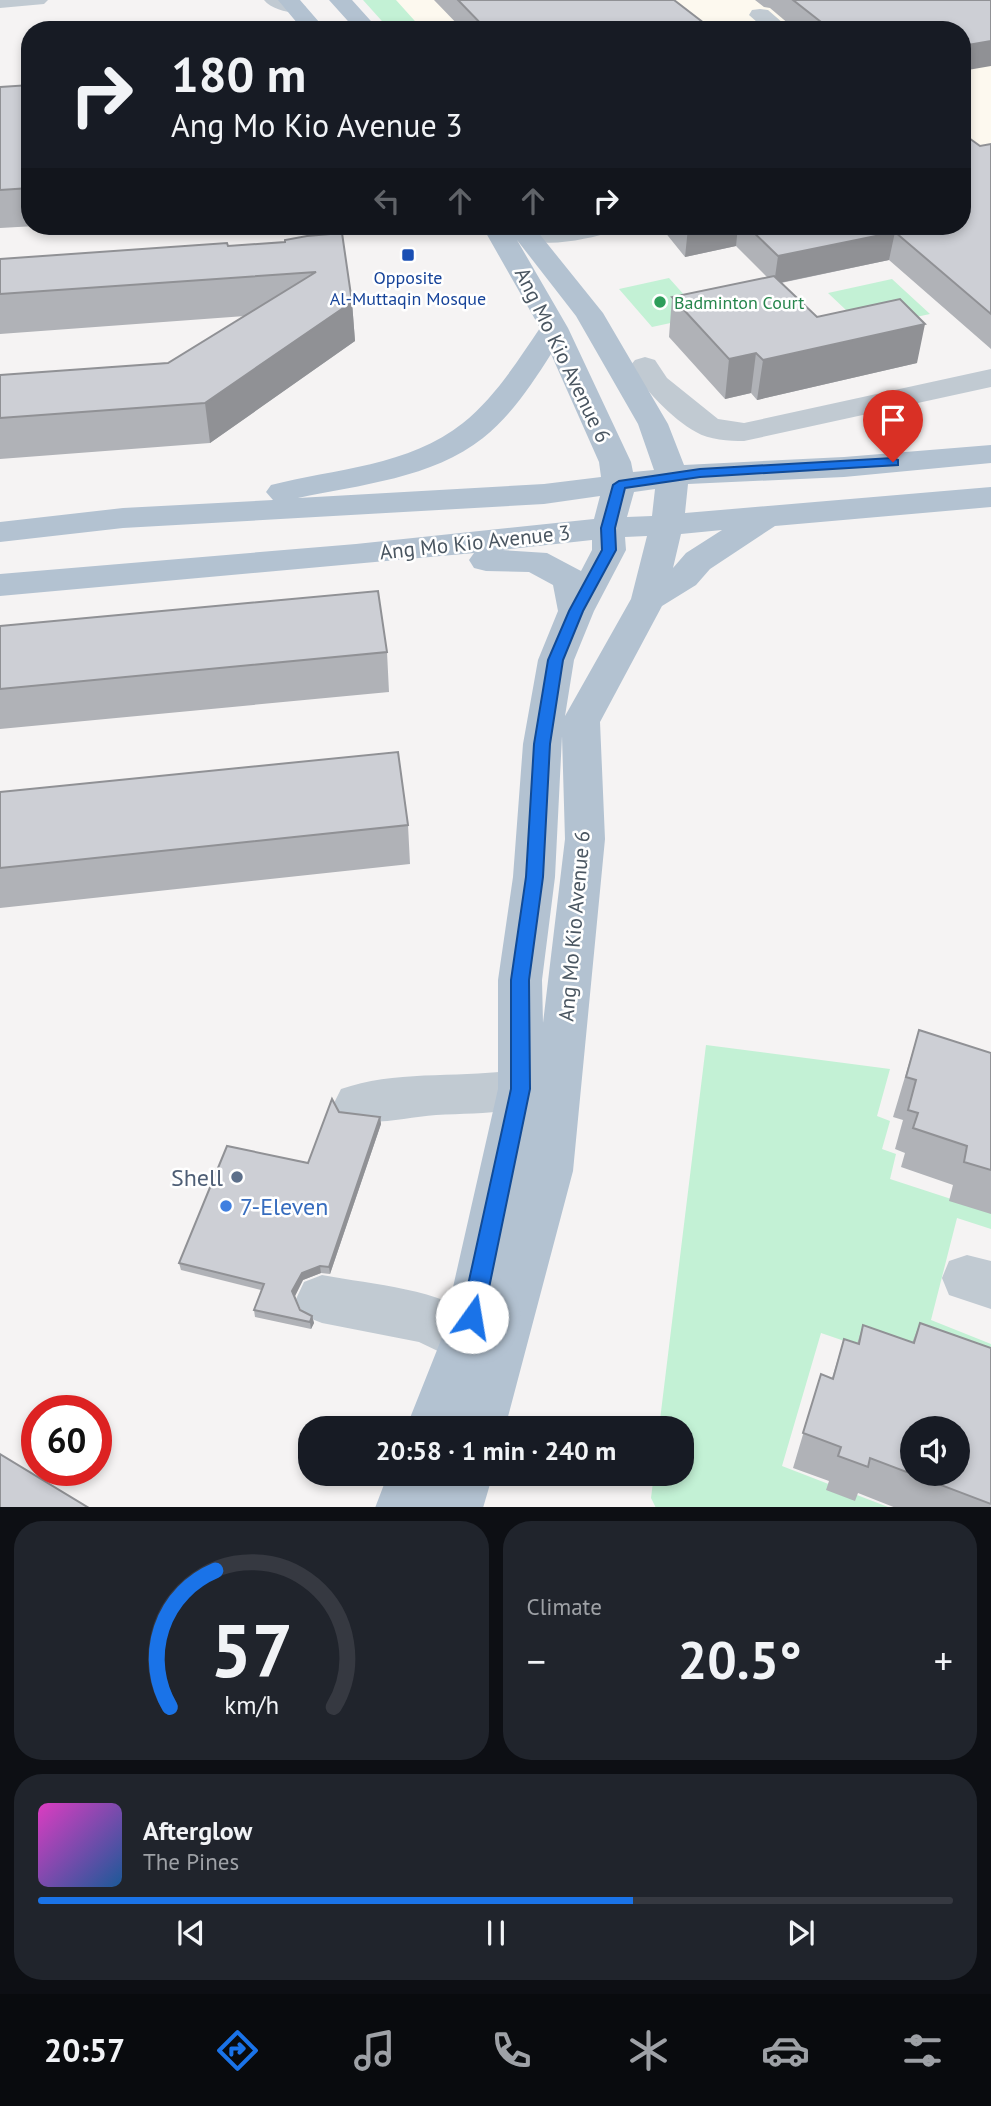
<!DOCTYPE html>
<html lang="en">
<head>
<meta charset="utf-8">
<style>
  :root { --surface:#171b24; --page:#20242c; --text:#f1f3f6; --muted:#9ea1a6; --line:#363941; --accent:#1a73e8 }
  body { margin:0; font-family:"PT Sans",sans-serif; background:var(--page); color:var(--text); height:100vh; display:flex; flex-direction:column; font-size:26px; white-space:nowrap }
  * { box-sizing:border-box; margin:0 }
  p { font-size:23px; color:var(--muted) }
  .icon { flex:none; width:38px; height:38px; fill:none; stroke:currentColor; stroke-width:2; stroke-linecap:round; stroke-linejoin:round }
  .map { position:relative; height:1507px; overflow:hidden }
  .drawer { display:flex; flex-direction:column; gap:14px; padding:14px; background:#0d0f14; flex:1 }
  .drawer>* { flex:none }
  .top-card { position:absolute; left:21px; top:21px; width:950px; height:214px; border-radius:28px; box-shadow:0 4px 10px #0003; background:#171b24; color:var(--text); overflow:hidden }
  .buttons { position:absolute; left:900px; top:1416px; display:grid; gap:14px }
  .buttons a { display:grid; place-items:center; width:70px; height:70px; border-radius:50%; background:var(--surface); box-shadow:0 4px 10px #0003; font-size:35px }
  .speed { position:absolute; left:21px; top:1395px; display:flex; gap:14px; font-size:35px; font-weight:700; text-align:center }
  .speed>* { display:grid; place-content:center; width:91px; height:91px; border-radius:50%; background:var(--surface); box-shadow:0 4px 10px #0003; line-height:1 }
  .speed .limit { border:10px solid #d22; background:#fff; color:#111 }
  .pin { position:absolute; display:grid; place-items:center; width:60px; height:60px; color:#fff; margin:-72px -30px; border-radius:50% 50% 50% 0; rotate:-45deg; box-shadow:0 0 7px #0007 }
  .pin .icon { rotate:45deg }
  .me { position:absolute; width:77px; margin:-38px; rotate:13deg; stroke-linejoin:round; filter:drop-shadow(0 0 5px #0008) }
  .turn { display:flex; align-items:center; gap:24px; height:147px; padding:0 35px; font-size:32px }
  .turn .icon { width:91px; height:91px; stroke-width:2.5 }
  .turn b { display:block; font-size:49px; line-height:60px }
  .lanes { display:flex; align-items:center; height:66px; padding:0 35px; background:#0003; justify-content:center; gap:35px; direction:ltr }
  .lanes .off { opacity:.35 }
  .big { font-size:52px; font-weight:700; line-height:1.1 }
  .drawer .card { flex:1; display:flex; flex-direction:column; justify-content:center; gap:10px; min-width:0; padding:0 24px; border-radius:28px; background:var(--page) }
  .drawer .dial { align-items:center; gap:0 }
  .dial svg { height:182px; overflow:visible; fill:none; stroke:var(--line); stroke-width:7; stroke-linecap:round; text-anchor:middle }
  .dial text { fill:var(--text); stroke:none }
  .song { display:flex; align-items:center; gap:21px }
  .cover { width:84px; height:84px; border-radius:10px; background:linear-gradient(135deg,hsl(310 70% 55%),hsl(210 70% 35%)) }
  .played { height:7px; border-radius:4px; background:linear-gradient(90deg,var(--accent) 65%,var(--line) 65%) }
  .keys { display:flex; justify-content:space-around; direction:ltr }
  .heat { display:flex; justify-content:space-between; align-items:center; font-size:38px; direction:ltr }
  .drawer .tiles { flex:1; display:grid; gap:14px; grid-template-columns:1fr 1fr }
  .card:last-child { grid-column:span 2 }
  .trip { position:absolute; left:298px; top:1416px; width:396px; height:70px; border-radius:28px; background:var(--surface); box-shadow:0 4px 10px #0003; font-weight:700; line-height:70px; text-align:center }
  .tabs { display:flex; height:112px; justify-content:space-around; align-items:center; background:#090b0e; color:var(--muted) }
  .tabs .icon { width:49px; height:49px }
  .tabs .selected { color:var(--accent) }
  .tabs b { font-size:32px; color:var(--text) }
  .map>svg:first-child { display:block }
  .commercial { fill:#fdf9ef }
  .green { fill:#c3f1d5 }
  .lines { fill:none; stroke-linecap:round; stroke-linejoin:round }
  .minor { fill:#c1cad2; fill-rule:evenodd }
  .major { fill:#b3c2d1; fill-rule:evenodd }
  .wall { fill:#b0b2b7 }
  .shaded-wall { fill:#909195 }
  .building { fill:#cdcfd5; stroke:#909195; stroke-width:2; fill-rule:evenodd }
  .route { fill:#1a73e8; stroke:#114b97; stroke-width:2 }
  .transit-dot { fill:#1a4fb4; stroke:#fff; stroke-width:2.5 }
  .leisure-dot { fill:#2e9e5b; stroke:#fff; stroke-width:2.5 }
  .service-dot { fill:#5c6f8a; stroke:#fff; stroke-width:2.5 }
  .shop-dot { fill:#3f7fe0; stroke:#fff; stroke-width:2.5 }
  .labels { text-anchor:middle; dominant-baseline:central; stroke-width:5; stroke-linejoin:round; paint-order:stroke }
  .far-transit-label { font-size:18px; fill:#164399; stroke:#fff }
  .far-leisure-label { font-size:18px; fill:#27864d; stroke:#fff; text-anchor:start }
  .street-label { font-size:21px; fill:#4a5661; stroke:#fff }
  .near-service-label { font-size:24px; fill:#4e5e75; stroke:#fff; text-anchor:end }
  .near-shop-label { font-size:24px; fill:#366cbe; stroke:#fff; text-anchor:start }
</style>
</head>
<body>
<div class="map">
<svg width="991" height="1508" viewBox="0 0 991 1508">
  <rect width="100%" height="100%" fill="#f5f3f3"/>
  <path class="commercial" d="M 373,0 L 991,0 L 991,156 L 963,162 L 962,30 L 400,30 Z"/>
  <path class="green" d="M 363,0 L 396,0 L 423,30 L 390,30 Z
    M 669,278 L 703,316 L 652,327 L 619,289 Z
    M 892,279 L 930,314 L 865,328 L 828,293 Z
    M 706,1045 L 890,1069 L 877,1116 L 890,1121 L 882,1149 L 896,1154 L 890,1179 L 991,1212 L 991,1229 L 957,1218 L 931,1320 L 991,1344 L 991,1391 L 821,1333 L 782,1466 L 888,1507 L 656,1508 L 651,1498 L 654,1474 L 681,1474 L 681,1428 L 659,1428 Z"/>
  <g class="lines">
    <path class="minor" d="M 0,0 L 48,0 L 44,4 L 0,8 Z
      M 264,0 L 295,0 L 306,7 L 303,12 C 291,14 272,10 264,0 Z
      M 760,9 L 768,10 L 791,30 L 766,30 L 749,15 L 752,10 Z
      M 507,226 L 617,226 L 613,232 C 585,239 527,255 507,226 Z
      M 645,357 L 655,360 L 667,378 L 718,419 L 744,423 L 991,369 L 991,387 L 744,441 C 729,441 709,440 696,432 C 671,418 645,390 630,366 L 635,360 Z
      M 521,1069 L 537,1075 L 544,1089 L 537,1103 C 504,1115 471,1113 436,1115 C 405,1117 371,1128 341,1117 L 334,1103 L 341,1089 C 397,1069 462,1079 521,1069 Z
      M 967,1255 L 991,1261 L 991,1309 L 949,1295 L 942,1278 L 949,1261 Z
      M 322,1275 C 375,1285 439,1288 483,1321 C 488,1325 490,1334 493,1340 L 485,1358 L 467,1365 L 419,1342 L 322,1323 L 304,1316 L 296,1299 L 304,1282 Z"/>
    <path class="major" d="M 278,0 L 300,0 L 326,30 L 303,30 Z
      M 329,0 L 352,0 L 379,30 L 356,30 Z
      M 496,226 L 533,226 L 603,313 L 668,424 L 684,465 L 844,457 L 991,445 L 991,463 L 844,477 L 688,484 L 685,513 L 991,487 L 991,507 L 775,526 L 710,569 L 696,585 L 662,606 L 600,722 L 605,839 L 573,1171 L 505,1428 L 406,1428 L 441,1340 L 498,1089 L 498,980 L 513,877 L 523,744 L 538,660 L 558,611 L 553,585 L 529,572 L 486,571 L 474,568 L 469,560 L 474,553 L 0,596 L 0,574 L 356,544 L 594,519 L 600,496 L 544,504 L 123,528 L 0,542 L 0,522 L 123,508 L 273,500 L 266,492 L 271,485 C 333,469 410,466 463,423 C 495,397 517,362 540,328 L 486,233 L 490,227 ZM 517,240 L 576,316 L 638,424 L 654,470 L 633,472 L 631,462 L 568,328 ZM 551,354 L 599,462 L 601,477 L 544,484 L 298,498 C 359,485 433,478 483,438 C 511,416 532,384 551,354 ZM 655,489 L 652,516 L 627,517 L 634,492 ZM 722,530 L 686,553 L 673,568 L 681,534 ZM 647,536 L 631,599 L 565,716 L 574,660 L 594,611 L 626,550 L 625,537 ZM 592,540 L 592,550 L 581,571 L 547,553 L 502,550 ZM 562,736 L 565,839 L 543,1023 L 542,980 L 555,877 Z
      M 388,1474 L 493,1474 L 483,1508 L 375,1508 Z"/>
  </g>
  <path class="wall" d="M 434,0 L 674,0 L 713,30 L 463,30 Z
    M 755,0 L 991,0 L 962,30 L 796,30 L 770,8 L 764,7 Z
    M 30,85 L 30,226 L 36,226 L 0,228 L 0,87 Z
    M 991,144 L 991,349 L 889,260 L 781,283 L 817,317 L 917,363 L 757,400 L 751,393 L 725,399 L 669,337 L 672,297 L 767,277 L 736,246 L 685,257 L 660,226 L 962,226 L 980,146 Z
    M 285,242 L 352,302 L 355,341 L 210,443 L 0,459 L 0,375 L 168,363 L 245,316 L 0,334 L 0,294 L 228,246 Z
    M 0,626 L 387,652 L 389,692 L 0,729 Z
    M 0,792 L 408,825 L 410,864 L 0,908 Z
    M 919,1030 L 991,1053 L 991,1214 L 949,1201 L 953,1185 L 901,1167 L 905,1153 L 895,1149 L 903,1120 L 893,1117 Z
    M 339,1112 L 380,1117 L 381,1124 L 330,1274 L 321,1273 L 303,1280 L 295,1296 L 300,1310 L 312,1316 L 314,1323 L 311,1329 L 255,1317 L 254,1310 L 261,1290 L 181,1270 L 179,1263 L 308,1163 Z
    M 920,1323 L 991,1348 L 991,1508 L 896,1508 L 858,1493 L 855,1501 L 826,1490 L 829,1481 L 793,1468 L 821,1374 L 832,1378 L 844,1339 L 857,1344 L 863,1325 L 912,1343 Z"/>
  <path class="shaded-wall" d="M 991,41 L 991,66 L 962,71 L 962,46 Z
    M 701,226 L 738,226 L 736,246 L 685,257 L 688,228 Z
    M 895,232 L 889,260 L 774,284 L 778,256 Z
    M 352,302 L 355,341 L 210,443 L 205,403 Z
    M 925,324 L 917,363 L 757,400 L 763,360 Z
    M 756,353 L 751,393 L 725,399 L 729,359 Z
    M 380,1117 L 381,1124 L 330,1274 L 329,1267 Z
    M 320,1266 L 321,1273 L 303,1280 L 294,1298 L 292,1291 L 302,1273 Z
    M 312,1316 L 314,1323 L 311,1329 L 310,1322 Z"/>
  <path class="building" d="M 458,0 L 674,0 L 713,30 L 487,30 Z
    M 793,0 L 991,0 L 991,41 L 962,46 L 962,30 L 826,30 L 830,29 Z
    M 30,85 L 30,188 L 0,190 L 0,87 Z
    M 962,133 L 980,146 L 991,144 L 991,314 L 895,232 L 778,256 L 747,226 L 881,226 L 883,227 L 898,228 L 899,226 L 962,226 Z
    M 685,226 L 701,226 L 688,228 Z
    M 342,233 L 352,302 L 205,403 L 0,418 L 0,375 L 168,363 L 316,272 L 0,294 L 0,259 L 227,243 L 228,246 L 285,242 L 285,240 L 307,236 Z
    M 774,276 L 817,317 L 900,299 L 925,324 L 763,360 L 756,353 L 729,359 L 672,297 Z
    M 378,591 L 387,652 L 0,689 L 0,626 Z
    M 398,752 L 408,825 L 0,868 L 0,792 Z
    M 919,1030 L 991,1053 L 991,1170 L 964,1162 L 967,1146 L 913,1128 L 918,1113 L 908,1110 L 916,1080 L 906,1077 Z
    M 332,1099 L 339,1112 L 380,1117 L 329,1267 L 320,1266 L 302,1273 L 292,1291 L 300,1310 L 312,1316 L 310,1322 L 254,1310 L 264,1284 L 179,1263 L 227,1146 L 308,1163 Z
    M 920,1323 L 991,1348 L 991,1504 L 870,1458 L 868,1467 L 838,1456 L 841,1447 L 803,1433 L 821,1374 L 833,1379 L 844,1339 L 859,1344 L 863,1325 L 914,1343 ZM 912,1428 L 957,1428 L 957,1474 L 912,1474 Z
    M 0,1454 L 89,1508 L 0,1508 Z"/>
  <path class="route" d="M 893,458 L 898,460 L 898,465 L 700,477 L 625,488 L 615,528 L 616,550 L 583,611 L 563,660 L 550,744 L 543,877 L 529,980 L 530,1089 L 483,1317 L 479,1324 L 472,1327 L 464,1324 L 461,1317 L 511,1089 L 511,980 L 526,877 L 534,744 L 548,660 L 569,611 L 602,550 L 601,528 L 613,485 L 619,481 L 700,469 Z"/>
  <rect class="transit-dot" x="401" y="248" width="14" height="14" rx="3.5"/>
  <circle class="leisure-dot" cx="660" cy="302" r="7"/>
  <circle class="service-dot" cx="237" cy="1177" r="7"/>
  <circle class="shop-dot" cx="226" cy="1206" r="7"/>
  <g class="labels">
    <g class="far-transit-label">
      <text x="408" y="277">Opposite<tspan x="408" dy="21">Al-Muttaqin Mosque</tspan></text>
    </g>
    <g class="far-leisure-label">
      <text x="674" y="302">Badminton Court</text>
    </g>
    <g class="street-label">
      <text transform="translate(563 355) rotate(64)">Ang Mo Kio Avenue 6</text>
      <text transform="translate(475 542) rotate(-6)">Ang Mo Kio Avenue 3</text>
      <text transform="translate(574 926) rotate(-85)">Ang Mo Kio Avenue 6</text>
    </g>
    <g class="near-service-label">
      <text x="223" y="1177">Shell</text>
    </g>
    <g class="near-shop-label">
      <text x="240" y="1206">7-Eleven</text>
    </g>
  </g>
</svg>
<div class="buttons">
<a><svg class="icon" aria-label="sound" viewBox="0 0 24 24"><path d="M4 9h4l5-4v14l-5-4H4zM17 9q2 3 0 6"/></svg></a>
</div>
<div class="speed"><div class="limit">60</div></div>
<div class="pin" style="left:893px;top:462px;background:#d93025"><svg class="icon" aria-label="arrive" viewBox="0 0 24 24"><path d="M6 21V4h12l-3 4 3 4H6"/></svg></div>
<svg class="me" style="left:472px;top:1317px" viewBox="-20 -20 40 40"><circle r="19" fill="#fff"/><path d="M0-13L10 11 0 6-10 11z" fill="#1a73e8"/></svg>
<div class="trip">20:58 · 1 min · 240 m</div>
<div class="top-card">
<div class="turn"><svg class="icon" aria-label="right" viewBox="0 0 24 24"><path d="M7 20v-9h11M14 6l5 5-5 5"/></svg><div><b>180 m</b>Ang Mo Kio Avenue 3</div></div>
<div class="lanes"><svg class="icon off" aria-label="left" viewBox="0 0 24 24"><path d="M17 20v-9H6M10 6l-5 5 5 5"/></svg><svg class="icon off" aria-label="ahead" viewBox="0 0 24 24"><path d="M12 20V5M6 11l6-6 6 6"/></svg><svg class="icon off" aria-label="ahead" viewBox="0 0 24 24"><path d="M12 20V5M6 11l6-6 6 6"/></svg><svg class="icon" aria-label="right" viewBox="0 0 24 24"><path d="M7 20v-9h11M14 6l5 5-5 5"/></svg></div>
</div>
</div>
<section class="drawer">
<div class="tiles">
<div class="card dial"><svg viewBox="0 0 100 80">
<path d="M14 69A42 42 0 1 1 86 69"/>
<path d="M14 69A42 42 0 0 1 34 9" stroke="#1a73e8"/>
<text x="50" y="56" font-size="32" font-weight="700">57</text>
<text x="50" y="72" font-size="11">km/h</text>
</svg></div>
<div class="card"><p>Climate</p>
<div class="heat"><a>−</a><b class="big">20.5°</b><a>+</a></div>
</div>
<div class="card">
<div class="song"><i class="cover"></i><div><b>Afterglow</b><p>The Pines</p></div></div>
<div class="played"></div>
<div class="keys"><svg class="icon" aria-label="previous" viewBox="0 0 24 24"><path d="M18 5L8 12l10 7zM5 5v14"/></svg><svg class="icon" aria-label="pause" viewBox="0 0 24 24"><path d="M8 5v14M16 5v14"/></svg><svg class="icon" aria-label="next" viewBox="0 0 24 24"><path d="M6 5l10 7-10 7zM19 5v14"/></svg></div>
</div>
</div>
</section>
<nav class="tabs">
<b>20:57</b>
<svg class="icon selected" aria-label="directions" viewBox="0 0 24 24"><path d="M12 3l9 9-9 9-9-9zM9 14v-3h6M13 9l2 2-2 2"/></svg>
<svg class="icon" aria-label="music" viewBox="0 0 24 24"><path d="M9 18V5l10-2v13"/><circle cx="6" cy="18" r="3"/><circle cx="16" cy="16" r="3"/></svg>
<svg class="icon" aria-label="phone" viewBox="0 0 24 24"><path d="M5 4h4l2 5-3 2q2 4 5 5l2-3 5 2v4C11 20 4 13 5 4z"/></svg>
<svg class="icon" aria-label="climate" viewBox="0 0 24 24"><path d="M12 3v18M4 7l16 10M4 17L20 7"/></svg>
<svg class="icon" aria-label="car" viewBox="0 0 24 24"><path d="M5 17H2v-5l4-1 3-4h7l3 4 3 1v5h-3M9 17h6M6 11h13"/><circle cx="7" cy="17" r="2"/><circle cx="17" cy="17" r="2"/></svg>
<svg class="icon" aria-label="filters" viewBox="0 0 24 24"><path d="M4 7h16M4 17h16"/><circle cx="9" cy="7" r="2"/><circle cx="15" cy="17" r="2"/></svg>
</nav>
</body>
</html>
